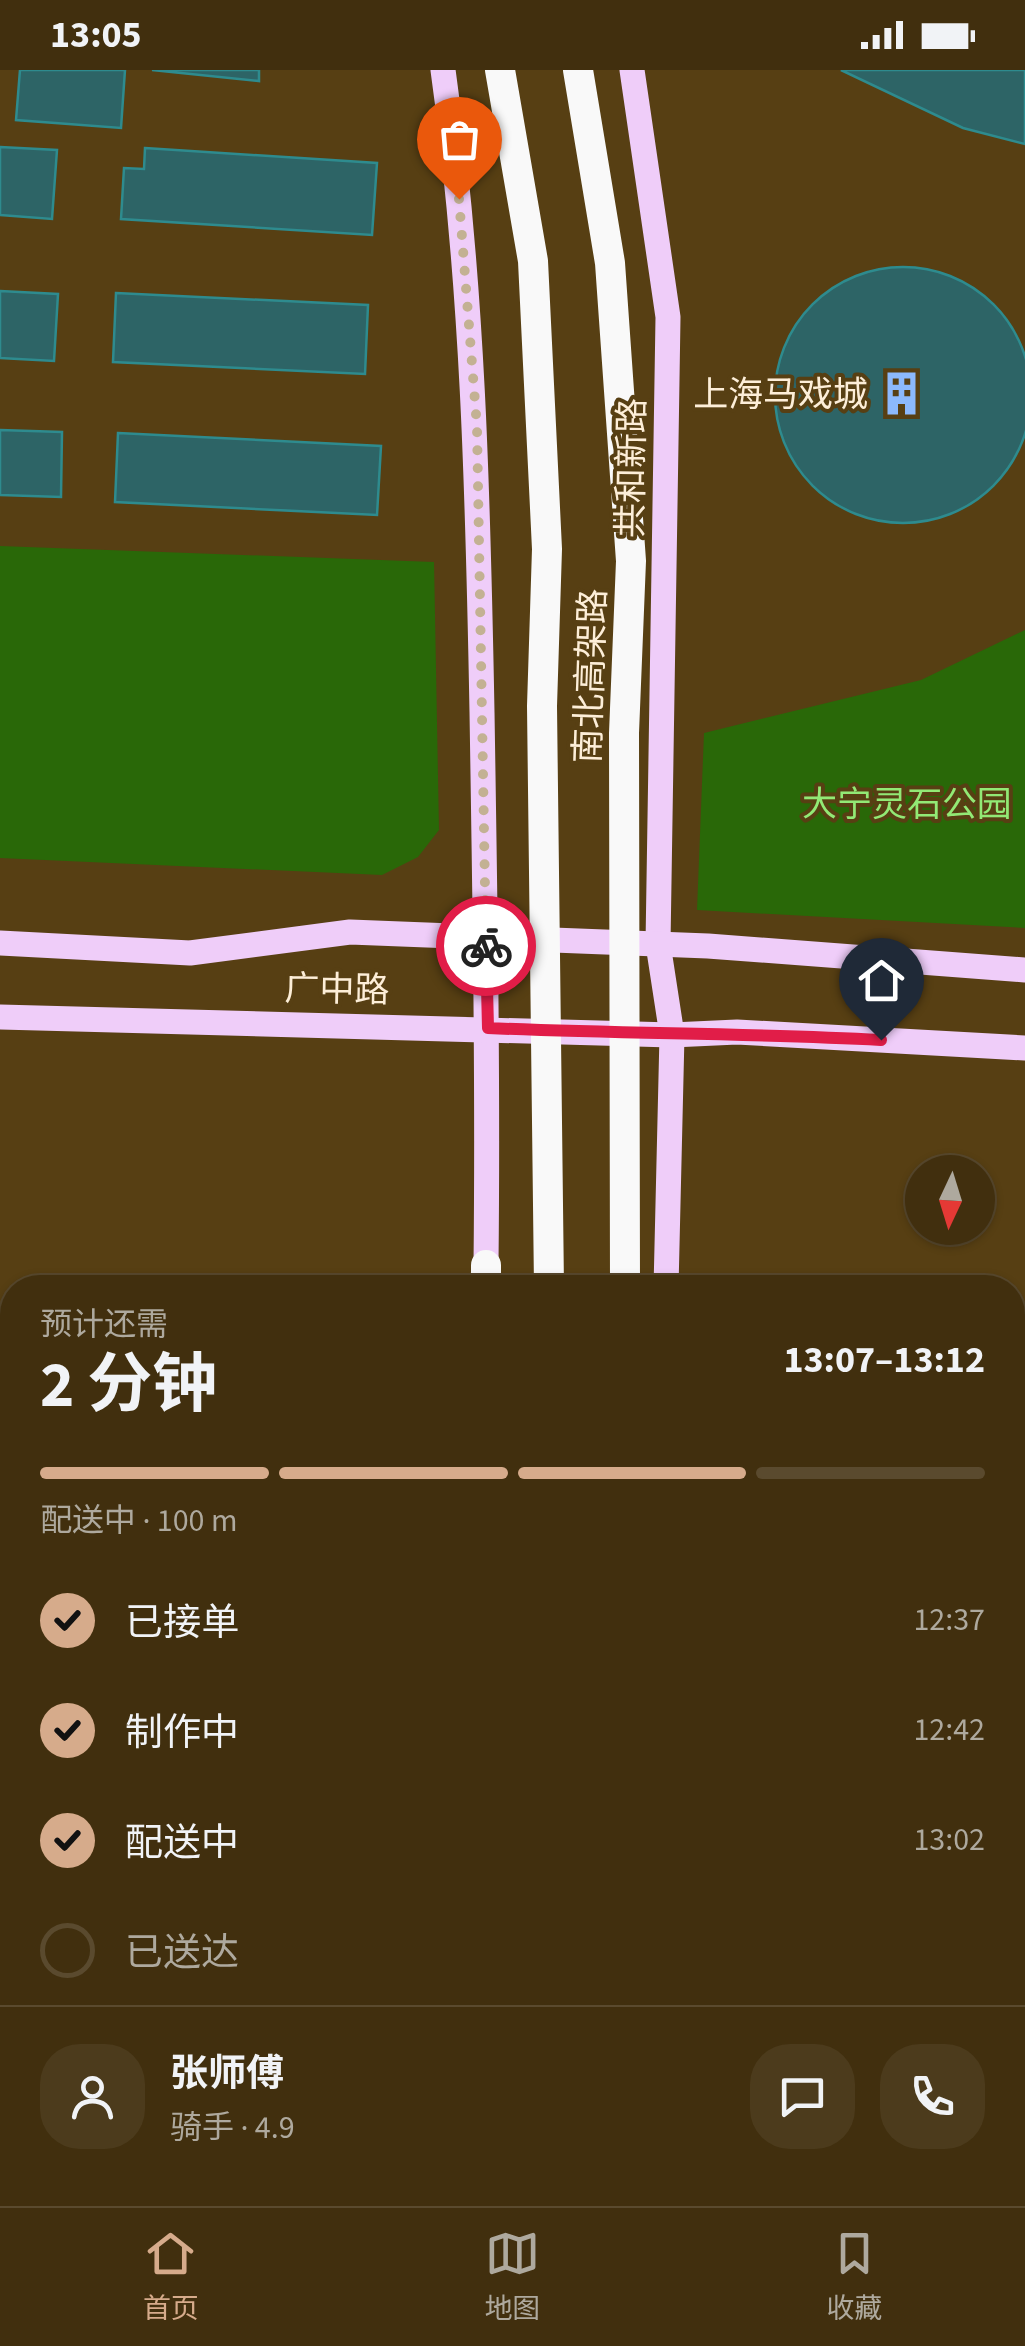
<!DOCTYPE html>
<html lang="zh">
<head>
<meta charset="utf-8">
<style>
	:root { --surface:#412f0e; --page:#4c3b1c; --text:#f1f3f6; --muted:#aea99e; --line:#5a4a2e; --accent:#d6ab8b }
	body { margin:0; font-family:"Source Sans 3","Noto Sans SC",sans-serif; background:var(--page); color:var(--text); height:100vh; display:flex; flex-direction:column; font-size:38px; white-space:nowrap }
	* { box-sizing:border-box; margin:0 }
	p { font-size:32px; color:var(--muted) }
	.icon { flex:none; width:55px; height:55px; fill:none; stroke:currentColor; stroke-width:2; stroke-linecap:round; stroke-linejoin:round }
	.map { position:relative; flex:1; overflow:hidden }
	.sheet { position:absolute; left:0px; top:1205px; width:1025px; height:932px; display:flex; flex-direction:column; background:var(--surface); border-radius:40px 40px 0 0; box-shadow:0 2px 8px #0004,0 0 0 2px var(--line) }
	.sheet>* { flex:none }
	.needle { width:65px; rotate:184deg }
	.controls { position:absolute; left:905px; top:1085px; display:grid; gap:20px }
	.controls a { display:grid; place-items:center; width:90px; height:90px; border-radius:50%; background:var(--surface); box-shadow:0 2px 8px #0004,0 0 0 2px var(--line); font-size:50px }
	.pin { position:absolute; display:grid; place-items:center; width:85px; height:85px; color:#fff; margin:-102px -42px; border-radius:50% 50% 50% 0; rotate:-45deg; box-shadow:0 0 10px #0007 }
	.pin .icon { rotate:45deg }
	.courier { position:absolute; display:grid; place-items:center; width:100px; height:100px; margin:-50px; border:8px solid #e11d48; border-radius:50%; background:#fff; color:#222; box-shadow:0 2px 12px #0007 }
	.head em { font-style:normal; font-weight:700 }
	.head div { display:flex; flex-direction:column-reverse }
	.head { display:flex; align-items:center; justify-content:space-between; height:170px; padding:0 40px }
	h1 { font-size:65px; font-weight:700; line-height:75px }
	.bar { display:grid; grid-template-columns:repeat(4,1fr); gap:15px 10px; align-content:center; height:120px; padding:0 40px }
	.bar i { height:12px; border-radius:8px; background:var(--line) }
	.bar .on { background:var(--accent) }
	.bar p { grid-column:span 4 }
	.line { display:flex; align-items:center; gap:25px; padding:0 40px; border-top:2px solid var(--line) }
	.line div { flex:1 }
	.round { display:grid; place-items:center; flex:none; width:105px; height:105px; border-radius:40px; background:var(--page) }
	ol { padding:0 40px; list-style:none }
	li { display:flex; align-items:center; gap:30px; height:110px }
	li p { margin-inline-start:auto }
	li .icon { padding:10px; border-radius:50%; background:var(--accent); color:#111; stroke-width:4 }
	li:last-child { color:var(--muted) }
	li i { width:55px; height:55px; border:5px solid var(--line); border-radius:50% }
	.status { display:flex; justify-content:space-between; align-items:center; height:70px; padding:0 50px; background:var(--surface); direction:ltr }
	.status svg { height:28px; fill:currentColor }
	.tab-bar { display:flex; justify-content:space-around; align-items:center; height:140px; border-top:2px solid var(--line); background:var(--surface); font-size:28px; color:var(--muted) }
	.tab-bar a { display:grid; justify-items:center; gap:5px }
	.tab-bar .on { color:var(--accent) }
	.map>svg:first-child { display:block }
</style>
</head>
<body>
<div class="status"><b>13:05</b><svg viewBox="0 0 49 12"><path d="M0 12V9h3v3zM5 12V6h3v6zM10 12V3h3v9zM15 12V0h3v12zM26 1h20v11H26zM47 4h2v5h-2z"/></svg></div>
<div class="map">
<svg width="1025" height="2136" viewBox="0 0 1025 2136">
	<rect width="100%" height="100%" fill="#573f13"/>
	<!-- green -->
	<g fill="#296808">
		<path d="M0,476L434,492L439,760L418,787L382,805L0,788Z"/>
		<path d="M1025,560V858L697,840L704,663L921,610Z"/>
	</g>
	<!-- building -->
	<g fill="#2d6466" stroke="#2e8b8e" stroke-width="2.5">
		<path d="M20,0H125L121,58L16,50Z"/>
		<path d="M152,0H259V11Z"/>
		<path d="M841,0H1025V74L963,58Z"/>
		<path d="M0,77L57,80L52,149L0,145Z"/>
		<path d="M145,78L377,93L372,165L121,149L124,98L144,99Z"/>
		<circle cx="903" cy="325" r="128"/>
		<path d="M0,221L58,224L54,291L0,288Z"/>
		<path d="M116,223L368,235L365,304L113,292Z"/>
		<path d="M0,360L62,362L61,427L0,425Z"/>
		<path d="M118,363L381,376L377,445L115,432Z"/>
	</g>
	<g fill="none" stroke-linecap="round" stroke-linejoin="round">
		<!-- minor -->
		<path stroke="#a87eb4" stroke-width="25" d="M894,2125V2136"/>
		<!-- major -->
		<g stroke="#efcdf9" stroke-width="25">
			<path d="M443,0C473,213 478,427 482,642C485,827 488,1011 486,1195L481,1213"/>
			<path d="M632,0L668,247L658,874L672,965L666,1218"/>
			<path d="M0,873L190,883L350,862L708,876L1025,900"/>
			<path d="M0,947L672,965L737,962L1025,978"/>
			<path d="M529,2125V2136"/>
			<path d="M696,2125V2136"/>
			<path d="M444,2136L445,2125"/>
		</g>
		<!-- highway -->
		<g stroke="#f9f9f9" stroke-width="30">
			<path d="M486,1218V1195"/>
			<path d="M513,2125V2136"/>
			<path d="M551,2125V2136"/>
			<path d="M628,2125V2136"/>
			<path d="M660,2125V2136"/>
		</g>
		<!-- highway-bridge -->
		<g stroke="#f9f9f9" stroke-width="30">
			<path d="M500,0L533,191L547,479L542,636L549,1218"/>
			<path d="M578,0L610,193L631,491L624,663L625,1218"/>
		</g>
	</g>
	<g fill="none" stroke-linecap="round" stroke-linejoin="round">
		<!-- done -->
		<path stroke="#c3b193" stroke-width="10" stroke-dasharray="0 18" d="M459,129L477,357L486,876"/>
		<!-- route -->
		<path stroke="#e11d48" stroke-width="12" d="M486,876L488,958C620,964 750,963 881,970"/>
	</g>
	<!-- icons -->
	<defs>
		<symbol id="building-bare" viewBox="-9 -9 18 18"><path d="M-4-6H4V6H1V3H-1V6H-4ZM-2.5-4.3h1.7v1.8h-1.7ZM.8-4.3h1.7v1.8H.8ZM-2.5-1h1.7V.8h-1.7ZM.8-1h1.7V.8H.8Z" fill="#8cb9fc" stroke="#573f13" stroke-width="2.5" paint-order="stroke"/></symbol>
	</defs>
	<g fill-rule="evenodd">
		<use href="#building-bare" x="870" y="292" width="63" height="63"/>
	</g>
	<g text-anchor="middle" stroke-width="8" stroke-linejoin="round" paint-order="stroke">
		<!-- poi labels -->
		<g font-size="35" fill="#fdeed8" stroke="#573f13" text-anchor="end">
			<text x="868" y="336">上海马戏城</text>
		</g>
		<!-- street labels -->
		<g font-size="35" fill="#fdeed8" stroke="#573f13">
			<text transform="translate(631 398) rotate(-89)" y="12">共和新路</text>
			<text transform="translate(590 606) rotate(-88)" y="12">南北高架路</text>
			<text transform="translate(337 919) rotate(1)" y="12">广中路</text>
		</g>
		<!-- park labels -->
		<g font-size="35" fill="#92e975" stroke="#573f13">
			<text x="907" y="746">大宁灵石公园</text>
		</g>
	</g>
</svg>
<div class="controls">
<a><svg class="needle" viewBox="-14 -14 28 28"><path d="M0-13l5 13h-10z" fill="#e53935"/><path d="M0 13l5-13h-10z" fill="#aea99e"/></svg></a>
</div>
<div class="pin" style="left:459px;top:129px;background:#ea580c"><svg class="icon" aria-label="bag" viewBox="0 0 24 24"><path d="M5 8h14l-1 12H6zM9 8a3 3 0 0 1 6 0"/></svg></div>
<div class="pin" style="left:881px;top:970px;background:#1f2937"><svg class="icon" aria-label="home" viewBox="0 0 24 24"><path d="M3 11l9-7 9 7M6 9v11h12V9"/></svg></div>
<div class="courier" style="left:486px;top:876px"><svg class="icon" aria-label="bike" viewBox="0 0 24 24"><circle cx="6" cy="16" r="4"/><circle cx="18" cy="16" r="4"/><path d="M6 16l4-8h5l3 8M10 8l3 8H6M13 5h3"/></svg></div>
<section class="sheet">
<div class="head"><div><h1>2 分钟</h1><p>预计还需</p></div><em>13:07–13:12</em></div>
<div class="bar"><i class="on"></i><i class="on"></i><i class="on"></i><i></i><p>配送中 · 100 m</p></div>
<ol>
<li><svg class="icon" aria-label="check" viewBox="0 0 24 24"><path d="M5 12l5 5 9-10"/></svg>已接单<p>12:37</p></li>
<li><svg class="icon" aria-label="check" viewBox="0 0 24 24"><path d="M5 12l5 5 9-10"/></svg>制作中<p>12:42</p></li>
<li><svg class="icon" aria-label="check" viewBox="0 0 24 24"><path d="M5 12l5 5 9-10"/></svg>配送中<p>13:02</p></li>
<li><i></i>已送达</li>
</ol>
<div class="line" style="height:180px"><a class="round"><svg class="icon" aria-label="person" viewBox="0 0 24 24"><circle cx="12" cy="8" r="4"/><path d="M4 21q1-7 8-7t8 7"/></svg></a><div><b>张师傅</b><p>骑手 · 4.9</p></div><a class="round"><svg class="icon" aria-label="chat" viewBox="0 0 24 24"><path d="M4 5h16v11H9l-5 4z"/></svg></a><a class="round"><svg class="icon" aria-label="phone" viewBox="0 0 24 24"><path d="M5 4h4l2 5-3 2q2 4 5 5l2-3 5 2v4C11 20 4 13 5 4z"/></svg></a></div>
</section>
</div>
<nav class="tab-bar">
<a class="on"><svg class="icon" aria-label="home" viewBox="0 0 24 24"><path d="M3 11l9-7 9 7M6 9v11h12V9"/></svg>首页</a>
<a><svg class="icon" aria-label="map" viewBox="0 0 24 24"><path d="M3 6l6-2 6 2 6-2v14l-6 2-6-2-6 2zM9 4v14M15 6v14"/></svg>地图</a>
<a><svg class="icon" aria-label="saved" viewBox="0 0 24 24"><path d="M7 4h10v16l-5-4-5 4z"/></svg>收藏</a>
</nav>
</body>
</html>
